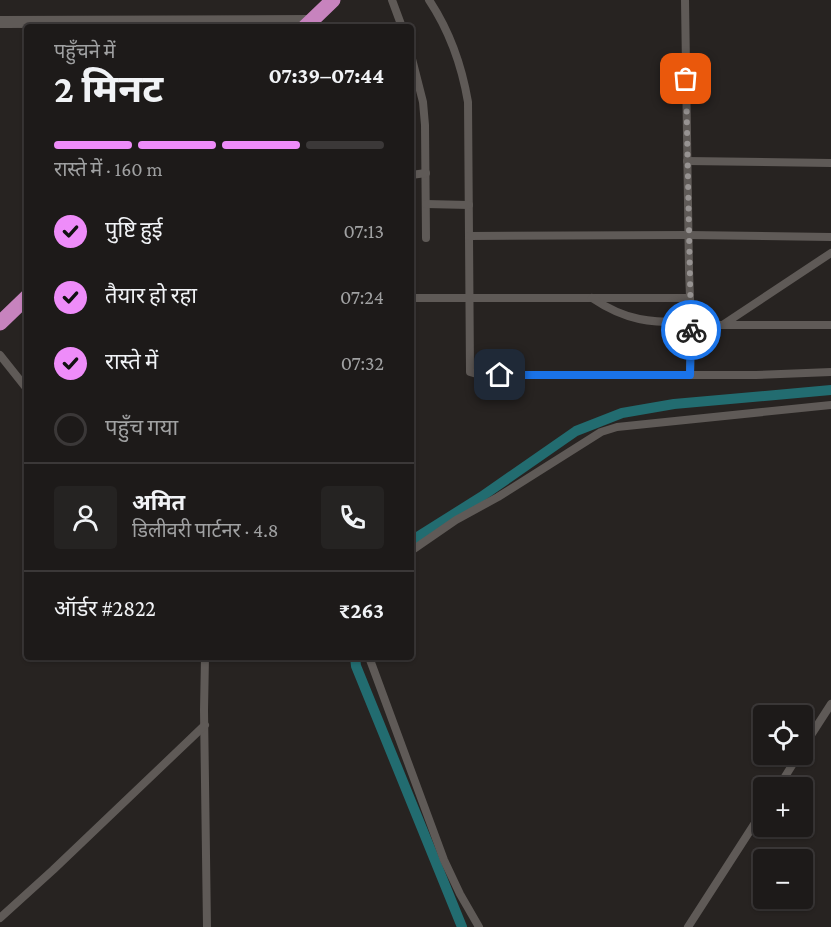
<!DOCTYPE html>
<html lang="hi">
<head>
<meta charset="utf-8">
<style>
	:root { --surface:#1d1a19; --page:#252322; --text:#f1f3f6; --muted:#a0a1a2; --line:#3b3838; --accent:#ee8cf9 }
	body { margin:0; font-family:"Crimson Pro","Noto Sans Devanagari",serif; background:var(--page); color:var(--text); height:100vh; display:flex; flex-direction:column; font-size:22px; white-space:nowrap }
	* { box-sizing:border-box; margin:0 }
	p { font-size:20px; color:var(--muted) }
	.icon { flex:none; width:33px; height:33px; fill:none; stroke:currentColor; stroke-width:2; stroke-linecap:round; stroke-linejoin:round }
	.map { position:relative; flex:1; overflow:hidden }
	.side { position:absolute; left:24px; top:24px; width:390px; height:636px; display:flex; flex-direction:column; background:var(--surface); border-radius:6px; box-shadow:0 2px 4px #0004,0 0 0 2px var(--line) }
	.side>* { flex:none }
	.controls { position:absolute; left:753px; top:705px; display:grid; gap:12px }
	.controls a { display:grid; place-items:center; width:60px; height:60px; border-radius:6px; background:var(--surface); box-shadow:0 2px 4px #0004,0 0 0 2px var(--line); font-size:30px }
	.pin { position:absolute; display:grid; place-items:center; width:51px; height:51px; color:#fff; margin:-26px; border-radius:12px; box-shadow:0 3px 9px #0006 }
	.courier { position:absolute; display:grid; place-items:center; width:60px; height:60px; margin:-30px; border:4px solid #1a73e8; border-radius:50%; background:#fff; color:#222; box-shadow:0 2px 8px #0007 }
	.summary em { font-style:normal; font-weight:700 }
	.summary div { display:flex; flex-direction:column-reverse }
	.summary { display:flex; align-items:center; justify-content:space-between; height:102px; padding:0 30px }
	h1 { font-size:39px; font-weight:700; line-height:45px }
	.bar { display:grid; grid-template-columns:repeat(4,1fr); gap:9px 6px; align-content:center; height:72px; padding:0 30px }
	.bar i { height:8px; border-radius:4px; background:var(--line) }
	.bar .current { background:var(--accent) }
	.bar p { grid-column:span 4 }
	.line { display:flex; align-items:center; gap:15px; padding:0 30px; border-top:2px solid var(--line) }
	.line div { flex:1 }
	.round { display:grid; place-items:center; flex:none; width:63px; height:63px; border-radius:6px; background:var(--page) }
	ol { padding:0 30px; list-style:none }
	li { display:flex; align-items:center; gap:18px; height:66px }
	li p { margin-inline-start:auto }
	li .icon { padding:6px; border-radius:50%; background:var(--accent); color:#111; stroke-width:4 }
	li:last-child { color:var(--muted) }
	li i { width:33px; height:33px; border:3px solid var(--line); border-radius:50% }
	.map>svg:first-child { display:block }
</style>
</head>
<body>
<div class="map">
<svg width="831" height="927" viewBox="0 0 831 927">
	<rect width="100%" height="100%" fill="#272321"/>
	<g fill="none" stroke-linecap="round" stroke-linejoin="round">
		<!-- canal -->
		<g stroke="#226c70" stroke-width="10">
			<path d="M411,541L481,497L576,431L622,413L674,404L831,390"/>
			<path d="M355,657L356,666L462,927"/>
		</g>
		<!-- street -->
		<g stroke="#5f5a57" stroke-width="8">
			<path d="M392,0L402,27"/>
			<path d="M429,0C449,30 462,67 468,102L470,372L480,375H756L831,372"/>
			<path d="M685,0L689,270L691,325L690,375"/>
			<path d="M411,55L423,102L425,125L426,238"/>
			<path d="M687,161L831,163"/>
			<path d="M411,175L426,173"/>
			<path d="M426,204L469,205"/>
			<path d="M469,236L688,235L831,237"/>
			<path d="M411,298H690"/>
			<path d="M592,298C626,321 651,323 691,322"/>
			<path d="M724,324L831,253"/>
			<path d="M691,325H831"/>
			<path d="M0,355L27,389"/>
			<path d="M411,551L456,520L498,497L601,432L617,427L831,405"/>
			<path d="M205,657L204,710L207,927"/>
			<path d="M369,657L444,860L460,894L479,927"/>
			<path d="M802,749L831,704"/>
			<path d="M778,788L799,754"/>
			<path d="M0,918L53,870L205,725"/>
			<path d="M688,927L764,809"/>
		</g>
		<!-- secondary -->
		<path stroke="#5f5a57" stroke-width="12" d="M0,22L311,21"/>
		<!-- highway -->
		<g stroke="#c783be" stroke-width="15">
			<path d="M305,27L333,0"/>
			<path d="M0,323L27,297"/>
		</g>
	</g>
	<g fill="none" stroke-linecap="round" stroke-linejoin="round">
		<!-- done -->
		<path stroke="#979392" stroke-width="6" stroke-dasharray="0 10.8" d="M686,79L691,330"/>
		<!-- route -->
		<path stroke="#1a73e8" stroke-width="8" d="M500,375H690L691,330"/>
	</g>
</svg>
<div class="controls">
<a><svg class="icon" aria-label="locate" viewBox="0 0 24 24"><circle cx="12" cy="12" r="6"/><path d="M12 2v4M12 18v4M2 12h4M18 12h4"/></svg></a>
<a>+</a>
<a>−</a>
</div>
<div class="pin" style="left:686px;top:79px;background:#ea580c"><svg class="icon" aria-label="bag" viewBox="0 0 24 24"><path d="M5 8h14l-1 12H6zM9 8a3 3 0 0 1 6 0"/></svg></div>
<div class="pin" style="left:500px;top:375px;background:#1f2937"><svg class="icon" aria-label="home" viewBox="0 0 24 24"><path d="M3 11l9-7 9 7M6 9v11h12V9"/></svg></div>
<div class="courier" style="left:691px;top:330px"><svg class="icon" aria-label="bike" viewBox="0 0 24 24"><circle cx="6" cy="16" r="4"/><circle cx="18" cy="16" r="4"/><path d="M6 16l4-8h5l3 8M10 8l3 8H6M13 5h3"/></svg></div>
<section class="side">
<div class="summary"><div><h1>2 मिनट</h1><p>पहुँचने में</p></div><em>07:39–07:44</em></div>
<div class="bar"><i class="current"></i><i class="current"></i><i class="current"></i><i></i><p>रास्ते में · 160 m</p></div>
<ol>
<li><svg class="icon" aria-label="check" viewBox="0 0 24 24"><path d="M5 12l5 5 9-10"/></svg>पुष्टि हुई<p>07:13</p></li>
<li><svg class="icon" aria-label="check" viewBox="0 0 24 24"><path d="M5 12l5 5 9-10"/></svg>तैयार हो रहा<p>07:24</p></li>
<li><svg class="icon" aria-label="check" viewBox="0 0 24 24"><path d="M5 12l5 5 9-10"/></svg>रास्ते में<p>07:32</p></li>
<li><i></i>पहुँच गया</li>
</ol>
<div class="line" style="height:108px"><a class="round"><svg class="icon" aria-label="person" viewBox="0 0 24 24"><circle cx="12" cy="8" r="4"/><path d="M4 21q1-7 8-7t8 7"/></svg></a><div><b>अमित</b><p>डिलीवरी पार्टनर · 4.8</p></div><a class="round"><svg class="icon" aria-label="phone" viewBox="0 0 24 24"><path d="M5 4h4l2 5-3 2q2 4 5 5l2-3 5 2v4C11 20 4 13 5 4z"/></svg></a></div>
<div class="line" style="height:78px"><div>ऑर्डर #2822</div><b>₹263</b></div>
</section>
</div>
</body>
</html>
